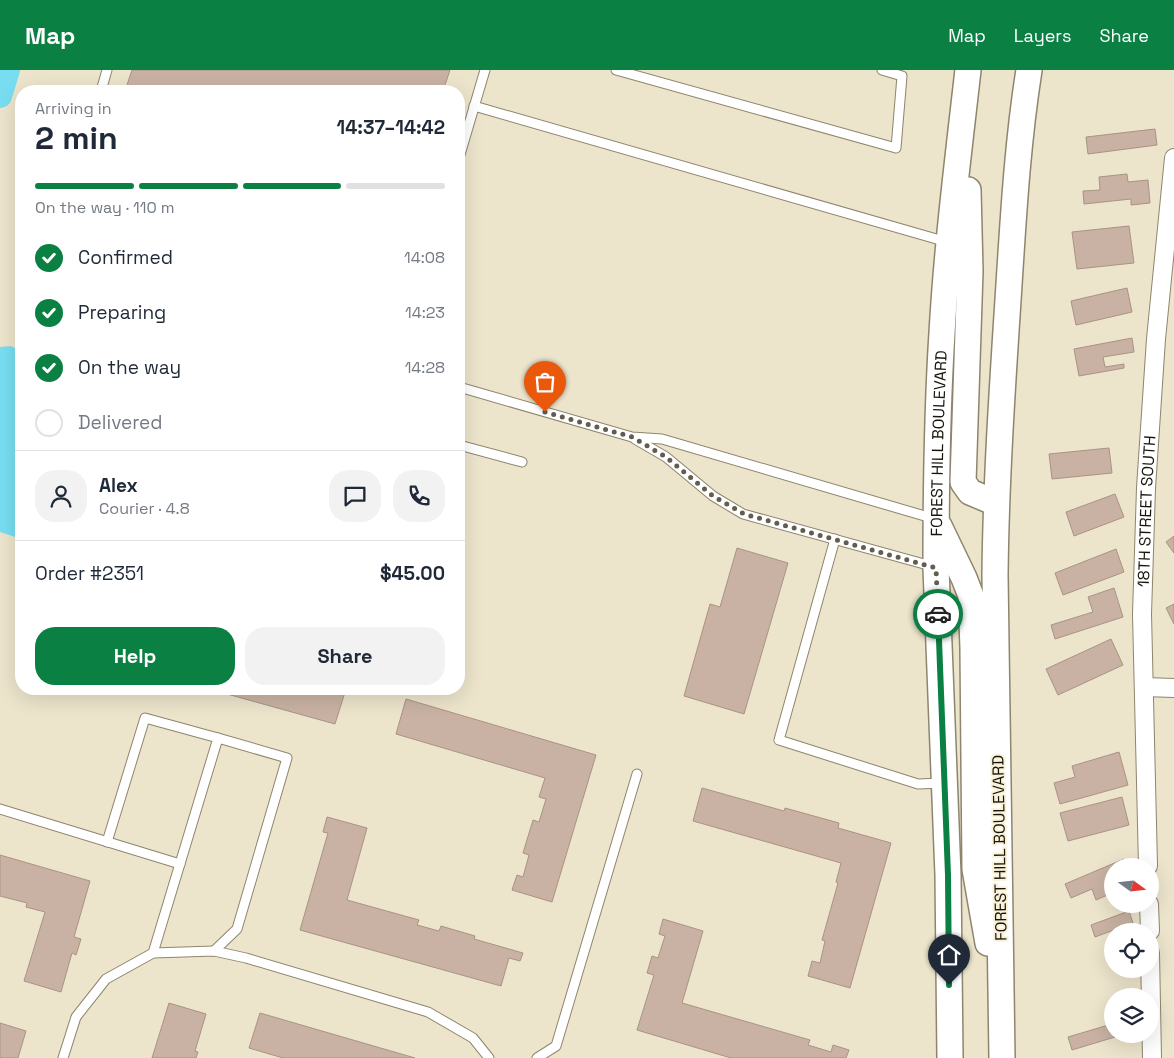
<!DOCTYPE html>
<html lang="en">
<head>
<meta charset="utf-8">
<style>
	:root { --surface:#fff; --page:#f2f2f3; --text:#1f2937; --muted:#747a83; --line:#e0e1e3; --accent:#0b8043 }
	body { margin:0; font-family:"Space Grotesk",sans-serif; background:var(--page); color:var(--text); height:100vh; display:flex; flex-direction:column; font-size:19px; white-space:nowrap }
	* { box-sizing:border-box; margin:0 }
	p { font-size:16px; color:var(--muted) }
	.icon { flex:none; width:28px; height:28px; fill:none; stroke:currentColor; stroke-width:2; stroke-linecap:round; stroke-linejoin:round }
	.map { position:relative; flex:1; overflow:hidden }
	.panel { position:absolute; left:15px; top:15px; width:450px; height:610px; display:flex; flex-direction:column; background:var(--surface); border-radius:20px; box-shadow:0 5px 20px #0002 }
	.panel>* { flex:none }
	.needle { width:32px; rotate:105deg }
	.tools { position:absolute; left:1104px; top:788px; display:grid; gap:10px }
	.tools a { display:grid; place-items:center; width:55px; height:55px; border-radius:50%; background:var(--surface); box-shadow:0 5px 20px #0002; font-size:25px }
	.pin { position:absolute; display:grid; place-items:center; width:42px; height:42px; color:#fff; margin:-51px -21px; border-radius:50% 50% 50% 0; rotate:-45deg; box-shadow:0 0 5px #0007 }
	.pin .icon { rotate:45deg }
	.courier { position:absolute; display:grid; place-items:center; width:50px; height:50px; margin:-25px; border:4px solid #0b8043; border-radius:50%; background:#fff; color:#222; box-shadow:0 1px 6px #0007 }
	.head em { font-style:normal; font-weight:600 }
	.head div { display:flex; flex-direction:column-reverse }
	.head { display:flex; align-items:center; justify-content:space-between; height:85px; padding:0 20px }
	h1 { font-size:32px; font-weight:600; line-height:38px }
	.bar { display:grid; grid-template-columns:repeat(4,1fr); gap:8px 5px; align-content:center; height:60px; padding:0 20px }
	.bar i { height:6px; border-radius:4px; background:var(--line) }
	.bar .on { background:var(--accent) }
	.bar p { grid-column:span 4 }
	.line { display:flex; align-items:center; gap:12px; padding:0 20px; border-top:1px solid var(--line) }
	.line div { flex:1 }
	.round { display:grid; place-items:center; flex:none; width:52px; height:52px; border-radius:20px; background:var(--page) }
	ol { padding:0 20px; list-style:none }
	li { display:flex; align-items:center; gap:15px; height:55px }
	li p { margin-inline-start:auto }
	li .icon { padding:5px; border-radius:50%; background:var(--accent); color:#fff; stroke-width:4 }
	li:last-child { color:var(--muted) }
	li i { width:28px; height:28px; border:2px solid var(--line); border-radius:50% }
	.button { display:flex; gap:10px; margin-top:auto; padding:10px 20px }
	.button a { flex:1; height:58px; border-radius:20px; background:var(--accent); color:#fff; font-size:20px; font-weight:600; line-height:58px; text-align:center }
	.button a+a { background:var(--page); color:var(--text) }
	header { display:flex; align-items:center; gap:30px; box-sizing:border-box; height:70px; padding:0 25px; background:var(--accent); color:#fff }
	header strong { font-size:24px }
	nav { display:flex; gap:28px; margin-inline-start:auto; font-size:18px }
	.map>svg:first-child { display:block }
</style>
</head>
<body>
<header>
<strong>Map</strong>
<nav><a>Map</a><a>Layers</a><a>Share</a></nav>
</header>
<div class="map">
<svg width="1174" height="988" viewBox="0 0 1174 988">
	<rect width="100%" height="100%" fill="#ece4cb"/>
	<!-- water -->
	<path fill="#78ddf1" d="M10,276L21,280V469L0,462V277Z"/>
	<g fill="none" stroke-linecap="round" stroke-linejoin="round">
		<!-- canal -->
		<path stroke="#78ddf1" stroke-width="24" d="M0,26L8,0"/>
	</g>
	<!-- building -->
	<g fill="#c9b2a3" stroke="#a99384">
		<path d="M132,0H450L443,21H125Z"/>
		<path d="M1155,59L1157,75L1088,84L1086,67Z"/>
		<path d="M1127,104L1128,112L1148,110L1150,133L1131,135V129L1084,134L1083,121L1100,120L1099,107Z"/>
		<path d="M1129,156L1134,193L1077,199L1072,162Z"/>
		<path d="M1127,218L1132,242L1076,255L1071,231Z"/>
		<path d="M1132,268L1134,282L1103,287L1105,297L1124,294V298L1079,306L1074,279Z"/>
		<path d="M1109,378L1112,403L1052,409L1049,384Z"/>
		<path d="M1115,424L1124,447L1074,466L1066,442Z"/>
		<path d="M1174,466V483L1166,472Z"/>
		<path d="M737,478L788,493L744,644L684,626L710,534L720,537Z"/>
		<path d="M1116,479L1124,502L1063,525L1055,503Z"/>
		<path d="M1114,518L1123,547L1055,569L1051,555L1093,542L1088,527Z"/>
		<path d="M1174,534V554L1166,538Z"/>
		<path d="M1111,569L1123,595L1058,625L1046,599Z"/>
		<path d="M209,619H346L335,654Z"/>
		<path d="M406,629L596,685L552,832L512,820L517,805L523,807L529,785L523,783L533,750L539,752L546,729L539,727L545,708L396,664Z"/>
		<path d="M1119,682L1128,715L1060,734L1054,713L1075,707L1072,696Z"/>
		<path d="M702,718L784,741L785,738L839,753L838,758L891,773L850,918L808,906L812,891L820,893L825,871L822,870L838,813L836,812L841,793L693,751Z"/>
		<path d="M1122,727L1129,755L1068,771L1060,743Z"/>
		<path d="M327,747L367,758L347,830L419,850L417,855L439,861L441,856L475,866L474,869L523,883L520,891L509,888L501,916L300,860L328,763L323,762Z"/>
		<path d="M0,785L90,811L74,867L81,869L76,885L72,883L61,922L24,911L45,842L26,837L27,833L0,826Z"/>
		<path d="M1124,789L1127,796H1112V823L1096,830L1092,819L1071,828L1065,814Z"/>
		<path d="M1129,841L1133,853L1095,867L1091,855Z"/>
		<path d="M663,849L703,861L682,933L810,970L808,975L831,982L833,975L849,980L846,988H731L637,960L654,905L647,903L652,886L658,888L665,866L659,864Z"/>
		<path d="M169,933L206,944L195,981L198,982L196,988H152Z"/>
		<path d="M260,943L415,988H283L249,978Z"/>
		<path d="M0,953L26,961L18,988H0Z"/>
		<path d="M1112,954V964H1125L1072,980L1068,967Z"/>
	</g>
	<g fill="none" stroke-linecap="round" stroke-linejoin="round">
		<defs>
			<g id="service">
				<path d="M616,0L896,78L902,6L882,0"/>
				<path d="M101,21L107,0"/>
				<path d="M474,36L947,172"/>
				<path d="M459,88L485,0"/>
				<path d="M459,317L632,367L662,369L935,449"/>
				<path d="M635,369L666,387L713,426L743,444L935,497"/>
				<path d="M459,375L522,392"/>
				<path d="M835,469L779,670L918,714L943,713"/>
				<path d="M0,739L180,794"/>
				<path d="M107,772L145,648L218,668"/>
				<path d="M153,883L218,668L287,688L237,859L214,881"/>
				<path d="M63,988L76,947L106,909L153,883L214,881L246,888L428,942L473,968L489,988"/>
				<path d="M537,988L556,976L637,704"/>
			</g>
			<g id="minor">
				<path d="M1144,617L1174,618"/>
				<path id="s1" d="M1148,796L1142,544L1146,418L1156,269L1174,88"/>
				<path d="M1149,834L1150,861"/>
				<path d="M1150,883L1152,988"/>
			</g>
			<g id="secondary">
				<path d="M968,120L970,201L963,412L970,422L996,433"/>
				<path d="M939,456L964,508L971,526L973,578L975,799L988,873"/>
				<path id="s2" d="M950,988L948,805L936,498C936,420 937,341 942,263C947,175 958,88 968,0"/>
				<path d="M1002,988L995,505C996,413 1002,322 1008,230C1013,153 1017,76 1029,0"/>
			</g>
		</defs>
		<!-- service casing -->
		<use href="#service" stroke="#8d856e" stroke-width="11"/>
		<!-- minor casing -->
		<use href="#minor" stroke="#8d856e" stroke-width="20"/>
		<!-- secondary casing -->
		<use href="#secondary" stroke="#8d856e" stroke-width="28"/>
		<!-- service -->
		<use href="#service" stroke="#fff" stroke-width="9"/>
		<!-- minor -->
		<use href="#minor" stroke="#fff" stroke-width="18"/>
		<!-- secondary -->
		<use href="#secondary" stroke="#fff" stroke-width="25"/>
	</g>
	<g fill="none" stroke-linecap="round" stroke-linejoin="round">
		<!-- done -->
		<path stroke="#625d4f" stroke-width="5" stroke-dasharray="0 9" d="M545,342L632,367L666,387L713,426L744,444L936,498L938,544"/>
		<!-- route -->
		<path stroke="#0b8043" stroke-width="6" d="M938,544L948,805L949,915"/>
	</g>
	<g text-anchor="middle" stroke-width="4" stroke-linejoin="round" paint-order="stroke">
		<!-- street labels -->
		<g font-size="16" fill="#18150c" stroke="#f9f1d8">
			<text dy="6" stroke="none"><textPath href="#s2" startOffset="615">FOREST HILL BOULEVARD</textPath></text>
			<text dy="6" stroke="none"><textPath href="#s1" startOffset="355">18TH STREET SOUTH</textPath></text>
			<text transform="translate(999 778) rotate(-91)" y="6">FOREST HILL BOULEVARD</text>
		</g>
	</g>
</svg>
<div class="tools">
<a><svg class="needle" viewBox="-14 -14 28 28"><path d="M0-13l5 13h-10z" fill="#e53935"/><path d="M0 13l5-13h-10z" fill="#747a83"/></svg></a>
<a><svg class="icon" aria-label="locate" viewBox="0 0 24 24"><circle cx="12" cy="12" r="6"/><path d="M12 2v4M12 18v4M2 12h4M18 12h4"/></svg></a>
<a><svg class="icon" aria-label="layers" viewBox="0 0 24 24"><path d="M12 4l9 5-9 5-9-5zM3 14l9 5 9-5"/></svg></a>
</div>
<div class="pin" style="left:545px;top:342px;background:#ea580c"><svg class="icon" aria-label="bag" viewBox="0 0 24 24"><path d="M5 8h14l-1 12H6zM9 8a3 3 0 0 1 6 0"/></svg></div>
<div class="pin" style="left:949px;top:915px;background:#1f2937"><svg class="icon" aria-label="home" viewBox="0 0 24 24"><path d="M3 11l9-7 9 7M6 9v11h12V9"/></svg></div>
<div class="courier" style="left:938px;top:544px"><svg class="icon" aria-label="car" viewBox="0 0 24 24"><path d="M5 17H2v-5l4-1 3-4h7l3 4 3 1v5h-3M9 17h6M6 11h13"/><circle cx="7" cy="17" r="2"/><circle cx="17" cy="17" r="2"/></svg></div>
<section class="panel">
<div class="head"><div><h1>2 min</h1><p>Arriving in</p></div><em>14:37–14:42</em></div>
<div class="bar"><i class="on"></i><i class="on"></i><i class="on"></i><i></i><p>On the way · 110 m</p></div>
<ol>
<li><svg class="icon" aria-label="check" viewBox="0 0 24 24"><path d="M5 12l5 5 9-10"/></svg>Confirmed<p>14:08</p></li>
<li><svg class="icon" aria-label="check" viewBox="0 0 24 24"><path d="M5 12l5 5 9-10"/></svg>Preparing<p>14:23</p></li>
<li><svg class="icon" aria-label="check" viewBox="0 0 24 24"><path d="M5 12l5 5 9-10"/></svg>On the way<p>14:28</p></li>
<li><i></i>Delivered</li>
</ol>
<div class="line" style="height:90px"><a class="round"><svg class="icon" aria-label="person" viewBox="0 0 24 24"><circle cx="12" cy="8" r="4"/><path d="M4 21q1-7 8-7t8 7"/></svg></a><div><b>Alex</b><p>Courier · 4.8</p></div><a class="round"><svg class="icon" aria-label="chat" viewBox="0 0 24 24"><path d="M4 5h16v11H9l-5 4z"/></svg></a><a class="round"><svg class="icon" aria-label="phone" viewBox="0 0 24 24"><path d="M5 4h4l2 5-3 2q2 4 5 5l2-3 5 2v4C11 20 4 13 5 4z"/></svg></a></div>
<div class="line" style="height:65px"><div>Order #2351</div><b>$45.00</b></div>
<div class="button"><a>Help</a><a>Share</a></div>
</section>
</div>
</body>
</html>
